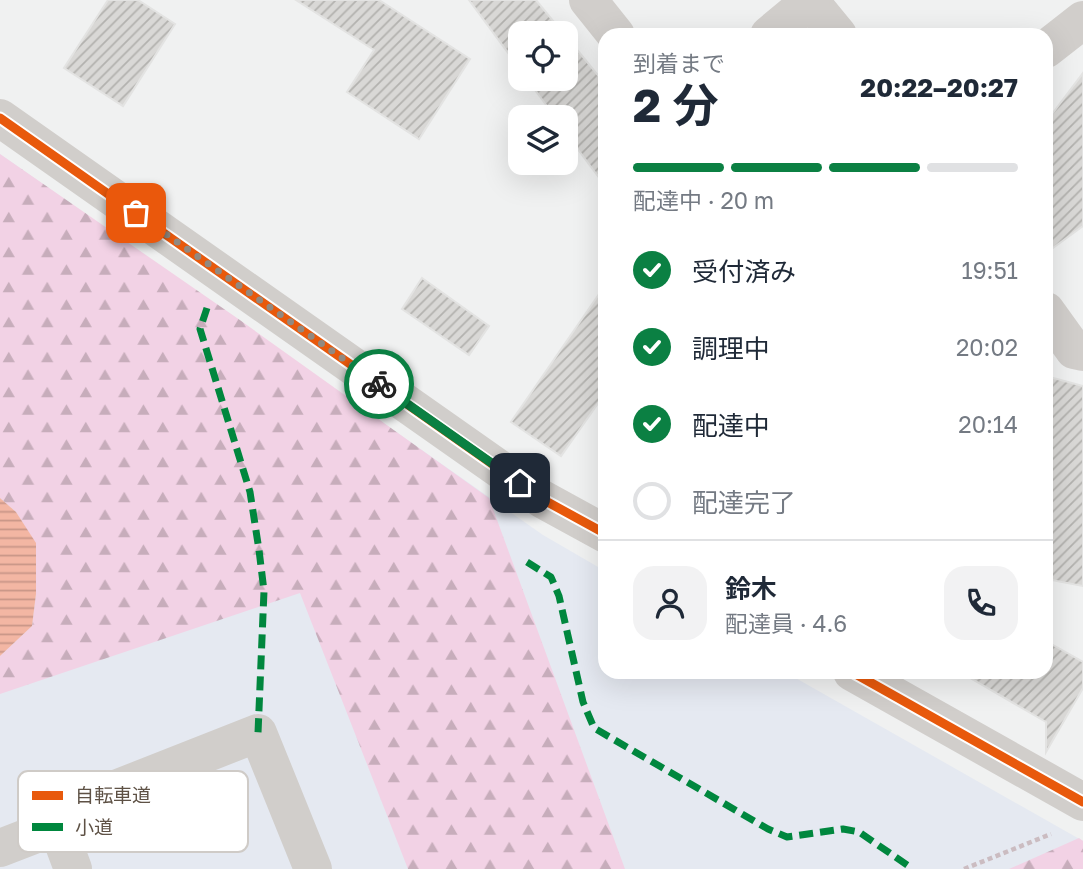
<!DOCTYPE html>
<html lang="ja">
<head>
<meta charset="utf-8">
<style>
	:root { --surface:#fff; --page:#f2f2f3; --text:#1f2937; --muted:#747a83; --line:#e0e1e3; --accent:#0b8043 }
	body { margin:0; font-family:"Golos Text","Noto Sans JP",sans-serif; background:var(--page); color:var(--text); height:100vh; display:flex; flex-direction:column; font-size:26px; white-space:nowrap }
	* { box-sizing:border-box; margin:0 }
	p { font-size:23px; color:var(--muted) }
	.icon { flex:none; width:38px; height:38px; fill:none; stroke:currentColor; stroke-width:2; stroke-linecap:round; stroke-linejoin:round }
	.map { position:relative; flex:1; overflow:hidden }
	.sheet { position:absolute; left:598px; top:28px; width:455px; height:651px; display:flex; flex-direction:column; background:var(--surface); border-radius:21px; box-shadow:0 7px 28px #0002 }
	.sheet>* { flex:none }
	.fabs { position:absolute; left:508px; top:21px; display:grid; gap:14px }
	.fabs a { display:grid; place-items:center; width:70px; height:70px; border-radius:14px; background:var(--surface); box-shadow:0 7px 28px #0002; font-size:35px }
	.pin { position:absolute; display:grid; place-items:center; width:60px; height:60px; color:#fff; margin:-30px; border-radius:14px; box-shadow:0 4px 10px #0006 }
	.courier { position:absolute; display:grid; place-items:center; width:70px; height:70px; margin:-35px; border:5px solid #0b8043; border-radius:50%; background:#fff; color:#222; box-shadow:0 2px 9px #0007 }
	.headline em { font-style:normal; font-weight:700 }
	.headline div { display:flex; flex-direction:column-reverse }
	.headline { display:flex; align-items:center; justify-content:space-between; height:119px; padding:0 35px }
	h1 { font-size:46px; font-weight:700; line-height:52px }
	.bar { display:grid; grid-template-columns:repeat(4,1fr); gap:10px 7px; align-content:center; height:84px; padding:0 35px }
	.bar i { height:9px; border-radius:5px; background:var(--line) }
	.bar .current { background:var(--accent) }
	.bar p { grid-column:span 4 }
	.line { display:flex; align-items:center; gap:18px; padding:0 35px; border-top:2px solid var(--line) }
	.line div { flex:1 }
	.round { display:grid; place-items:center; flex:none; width:74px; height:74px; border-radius:21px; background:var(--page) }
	ol { padding:0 35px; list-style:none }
	li { display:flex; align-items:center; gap:21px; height:77px }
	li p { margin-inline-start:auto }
	li .icon { padding:7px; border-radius:50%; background:var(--accent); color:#fff; stroke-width:4 }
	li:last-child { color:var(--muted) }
	li i { width:38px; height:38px; border:4px solid var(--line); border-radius:50% }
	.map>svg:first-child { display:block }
</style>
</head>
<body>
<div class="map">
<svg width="1083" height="869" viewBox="0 0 1083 869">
	<defs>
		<pattern id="forest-firs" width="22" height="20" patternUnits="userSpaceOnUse" patternTransform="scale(1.75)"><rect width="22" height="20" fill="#f2d2e5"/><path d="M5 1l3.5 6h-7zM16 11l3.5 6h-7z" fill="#c7adbb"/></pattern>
		<pattern id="water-rules" width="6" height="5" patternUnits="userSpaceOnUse" patternTransform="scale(1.75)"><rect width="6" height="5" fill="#f3b6a3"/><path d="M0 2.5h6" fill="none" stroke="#c89687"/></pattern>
		<pattern id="building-hatch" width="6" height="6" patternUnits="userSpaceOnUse" patternTransform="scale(1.75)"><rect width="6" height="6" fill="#d9d8d6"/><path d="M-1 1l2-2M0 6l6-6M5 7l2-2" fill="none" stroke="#b3b2af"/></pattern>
	</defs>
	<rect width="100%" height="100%" fill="#f0f1f1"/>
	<!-- commercial -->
	<path fill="#e5e9f1" d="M0,154L543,535L605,571L606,672H785L1083,841V869H0Z"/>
	<!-- forest -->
	<g fill="url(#forest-firs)">
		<path d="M0,154L237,318L489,498L625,869H408L300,593L0,694V656L32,626L36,594L35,543L16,512L0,498Z"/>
		<path d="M1079,838L1083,841V869H1009Z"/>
	</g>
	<!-- water -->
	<path fill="url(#water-rules)" d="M0,498L16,512L36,543V594L32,626L0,656Z"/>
	<!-- building -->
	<g fill="url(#building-hatch)" stroke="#e3e3e2" stroke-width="2">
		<path d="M108,0H138L175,24L123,106L64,68Z"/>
		<path d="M296,0H379L470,59L419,139L347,92L374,50Z"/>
		<path d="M469,0H536L563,33H520V69Z"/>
		<path d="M565,35L606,85V187L565,132V117H555L527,79H565Z"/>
		<path d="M1083,73V226L1046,253V122Z"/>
		<path d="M422,278L489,326L469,355L402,309Z"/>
		<path d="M606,284V392L561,456L511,422Z"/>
		<path d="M1046,376L1083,386V586L1046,579Z"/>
		<path d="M1046,641L1083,662V688L1046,752V722L960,672H1046Z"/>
	</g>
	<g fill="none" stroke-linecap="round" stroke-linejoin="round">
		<!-- path -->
		<path stroke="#cbbcc1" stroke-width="4.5" stroke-dasharray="5 3.5" stroke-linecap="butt" d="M964,869L1051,834"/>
		<!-- minor -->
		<g stroke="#d1cecb" stroke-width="38">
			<path d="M588,0L616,35"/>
			<path d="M810,1L838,35"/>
			<path d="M769,35L811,0"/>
			<path d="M1046,49L1083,20"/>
			<path d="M0,118L542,499L606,534"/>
			<path d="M1046,311L1074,350L1083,352"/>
			<path d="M852,672L1083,802"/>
			<path d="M57,826L73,869"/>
			<path d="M0,848L57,826L80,803L258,733L313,869"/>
		</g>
		<!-- quiet -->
		<g stroke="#00873e" stroke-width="7" stroke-dasharray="14 7" stroke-linecap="butt">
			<path d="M207,308L200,329L250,492L259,550L264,591L258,733"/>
			<path d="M527,562L551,577L559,596L583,702L594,728L768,829L787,837L843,829L859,832L913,869"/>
		</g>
		<defs>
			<g id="cycleway">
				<path d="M0,118L542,499L606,534"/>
				<path d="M852,672L1083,802"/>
			</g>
		</defs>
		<!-- cycleway casing -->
		<use href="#cycleway" stroke="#fff" stroke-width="13"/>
		<!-- cycleway -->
		<use href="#cycleway" stroke="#e8590c" stroke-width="9"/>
	</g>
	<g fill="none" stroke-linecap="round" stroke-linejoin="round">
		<!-- done -->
		<path stroke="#918981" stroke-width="7" stroke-dasharray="0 12.6" d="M136,213L379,384"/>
		<!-- route -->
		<path stroke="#0b8043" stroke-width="9" d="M379,384L520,483"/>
	</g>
	<!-- legend -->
	<rect x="18" y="771" width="230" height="81" rx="10" fill="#fff" stroke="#cfcbc7" stroke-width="2"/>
	<rect x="32" y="791" width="31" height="9" fill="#e8590c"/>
	<rect x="32" y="823" width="31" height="8" fill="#00873e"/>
	<g font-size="19" fill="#5e5145">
		<text x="75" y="802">自転車道</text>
		<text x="75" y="834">小道</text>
	</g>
</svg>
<div class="fabs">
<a><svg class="icon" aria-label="locate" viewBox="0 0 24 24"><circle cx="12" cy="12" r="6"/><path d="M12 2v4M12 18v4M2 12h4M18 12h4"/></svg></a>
<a><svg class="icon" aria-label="layers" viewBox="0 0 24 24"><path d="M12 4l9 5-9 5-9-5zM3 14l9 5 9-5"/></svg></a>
</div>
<div class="pin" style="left:136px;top:213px;background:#ea580c"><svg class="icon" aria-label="bag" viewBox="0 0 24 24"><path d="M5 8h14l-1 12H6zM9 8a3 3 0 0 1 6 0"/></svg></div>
<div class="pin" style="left:520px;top:483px;background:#1f2937"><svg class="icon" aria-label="home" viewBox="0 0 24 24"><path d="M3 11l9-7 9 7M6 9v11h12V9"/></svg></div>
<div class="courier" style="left:379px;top:384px"><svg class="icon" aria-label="bike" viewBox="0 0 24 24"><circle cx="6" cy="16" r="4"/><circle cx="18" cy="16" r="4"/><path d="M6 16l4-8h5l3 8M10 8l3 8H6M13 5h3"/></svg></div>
<section class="sheet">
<div class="headline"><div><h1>2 分</h1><p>到着まで</p></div><em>20:22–20:27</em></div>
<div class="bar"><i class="current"></i><i class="current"></i><i class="current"></i><i></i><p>配達中 · 20 m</p></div>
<ol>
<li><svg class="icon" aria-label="check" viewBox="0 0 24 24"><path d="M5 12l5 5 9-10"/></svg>受付済み<p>19:51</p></li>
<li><svg class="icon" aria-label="check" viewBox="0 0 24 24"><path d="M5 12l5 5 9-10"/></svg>調理中<p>20:02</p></li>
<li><svg class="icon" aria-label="check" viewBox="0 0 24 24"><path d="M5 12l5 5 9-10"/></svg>配達中<p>20:14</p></li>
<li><i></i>配達完了</li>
</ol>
<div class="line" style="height:126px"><a class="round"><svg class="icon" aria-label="person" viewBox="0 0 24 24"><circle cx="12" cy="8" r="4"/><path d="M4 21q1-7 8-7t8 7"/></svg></a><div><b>鈴木</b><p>配達員 · 4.6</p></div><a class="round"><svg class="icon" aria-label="phone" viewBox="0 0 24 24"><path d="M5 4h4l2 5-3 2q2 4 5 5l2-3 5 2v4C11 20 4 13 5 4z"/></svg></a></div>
</section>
</div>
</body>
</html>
